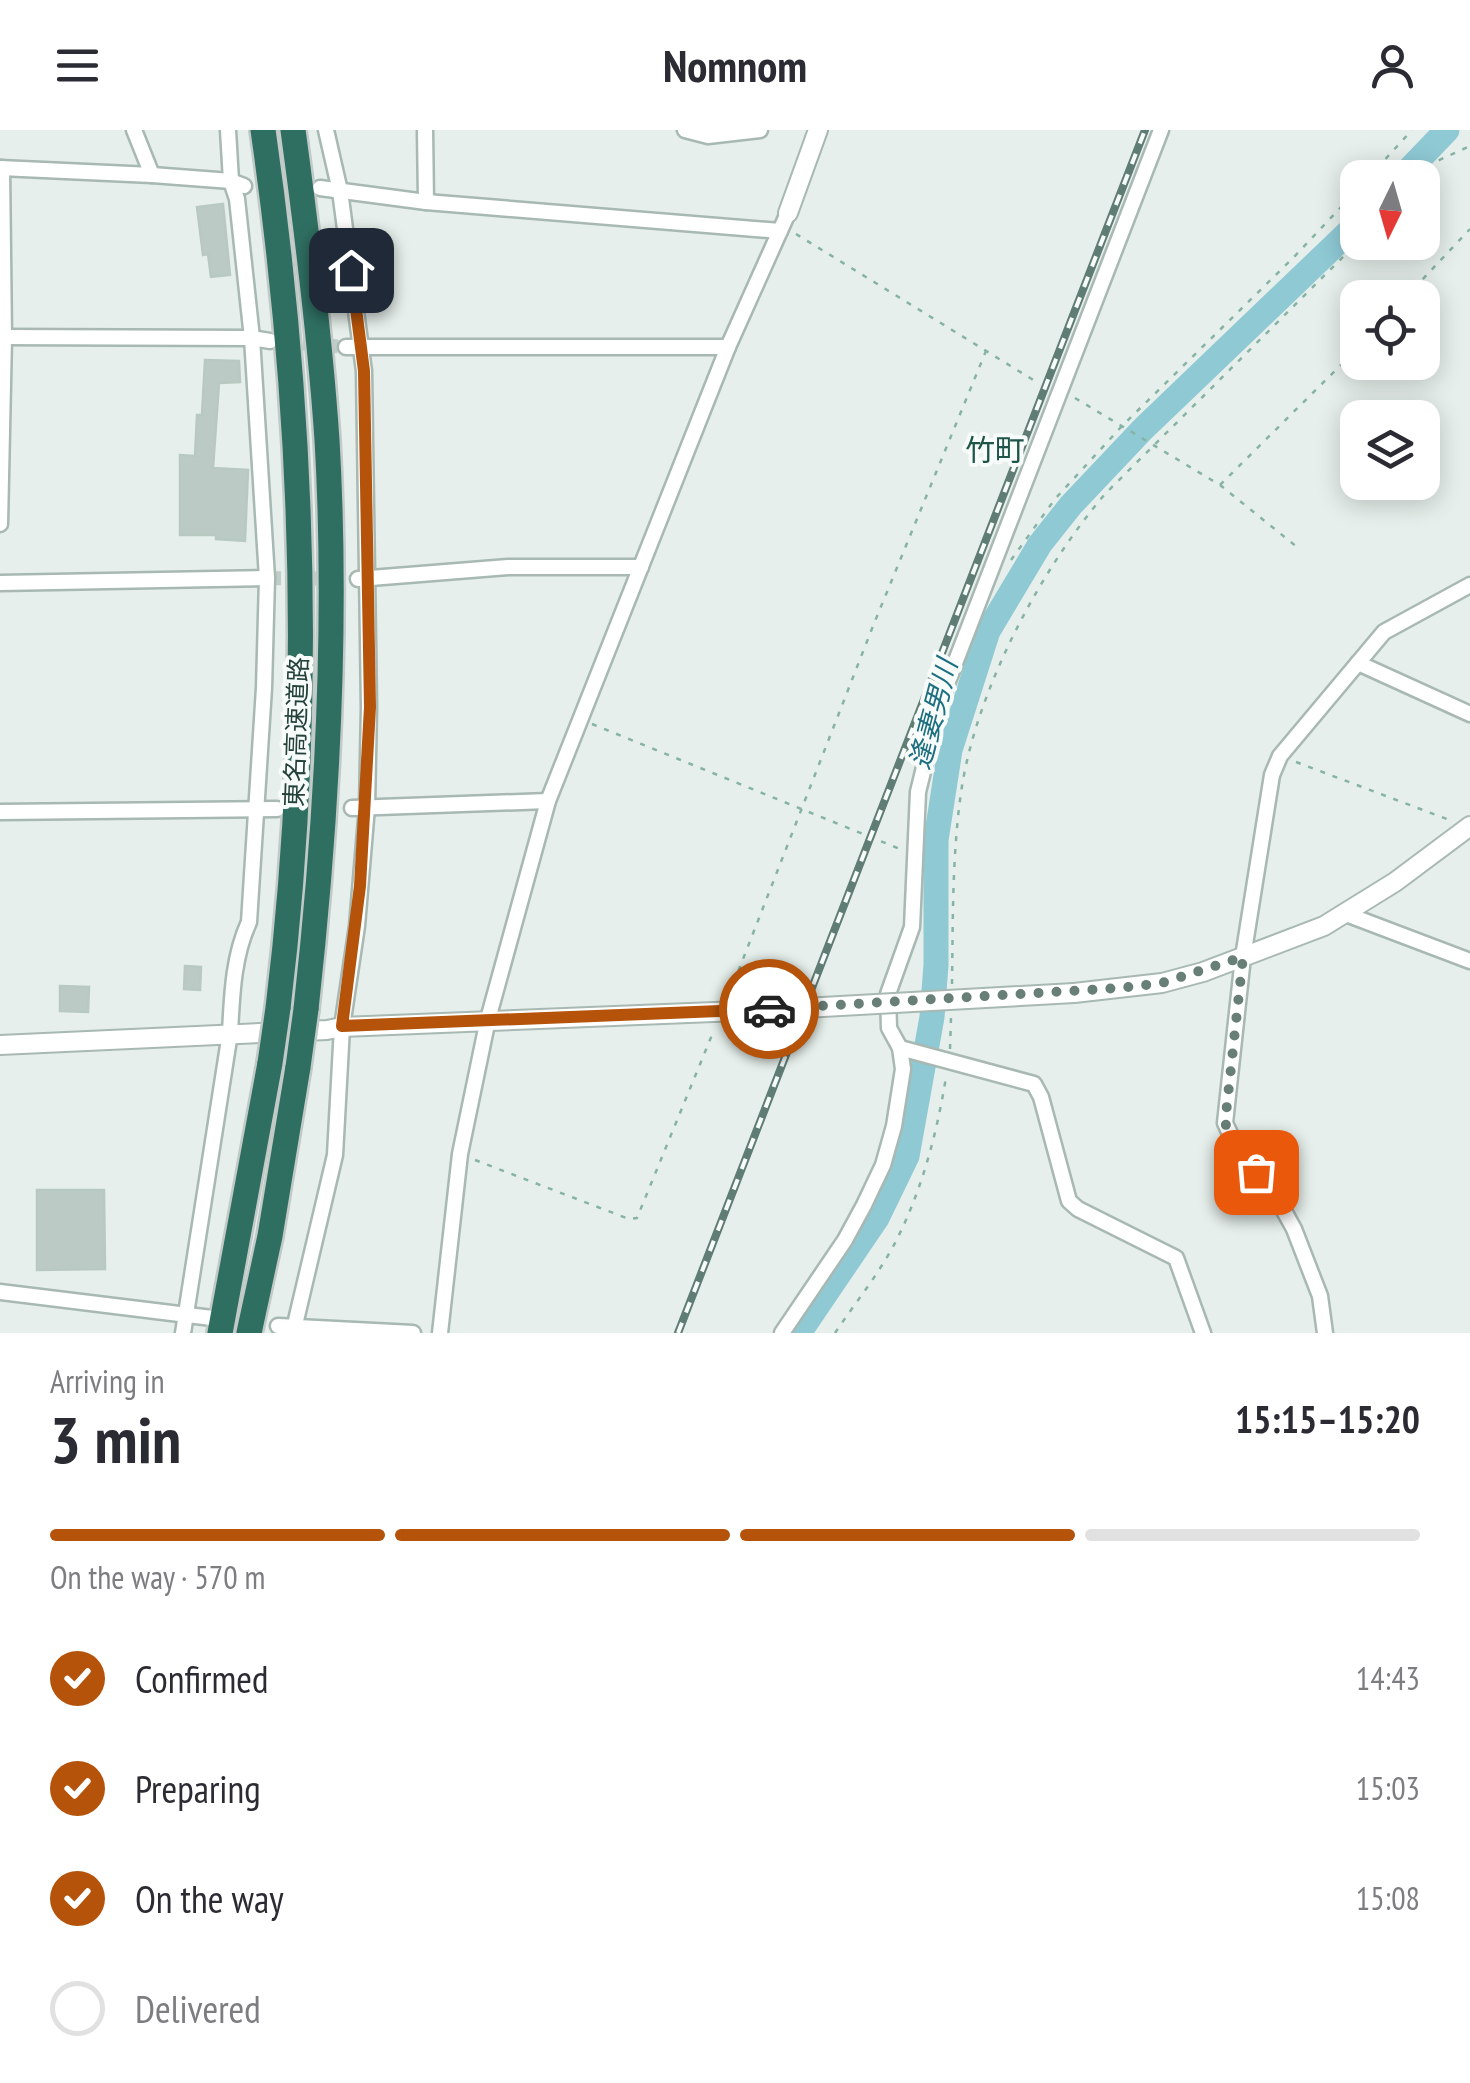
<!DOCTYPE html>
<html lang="en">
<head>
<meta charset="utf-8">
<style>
	:root { --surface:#fff; --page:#f2f2f3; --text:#2b2b33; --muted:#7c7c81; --line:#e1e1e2; --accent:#b45309 }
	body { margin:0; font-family:"PT Sans Narrow","Noto Sans JP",sans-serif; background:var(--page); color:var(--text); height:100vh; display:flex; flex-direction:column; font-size:38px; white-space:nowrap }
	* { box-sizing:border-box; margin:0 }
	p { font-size:32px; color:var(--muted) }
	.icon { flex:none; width:55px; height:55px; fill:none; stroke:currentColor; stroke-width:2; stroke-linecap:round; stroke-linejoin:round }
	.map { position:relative; height:1203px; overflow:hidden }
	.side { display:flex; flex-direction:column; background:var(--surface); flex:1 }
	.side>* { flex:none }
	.needle { width:65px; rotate:185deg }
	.controls { position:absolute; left:1340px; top:30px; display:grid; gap:20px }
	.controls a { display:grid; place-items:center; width:100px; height:100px; border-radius:20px; background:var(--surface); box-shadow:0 5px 25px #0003; font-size:50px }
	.pin { position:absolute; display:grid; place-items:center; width:85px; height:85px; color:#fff; margin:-42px; border-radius:20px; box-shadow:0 5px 15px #0006 }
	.courier { position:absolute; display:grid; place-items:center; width:100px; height:100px; margin:-50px; border:8px solid #b45309; border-radius:50%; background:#fff; color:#222; box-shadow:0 2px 12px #0007 }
	.headline em { font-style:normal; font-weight:800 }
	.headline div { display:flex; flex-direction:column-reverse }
	.headline { display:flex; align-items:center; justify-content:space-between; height:170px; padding:0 50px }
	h1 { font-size:65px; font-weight:800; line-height:75px }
	.bar { display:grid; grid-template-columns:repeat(4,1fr); gap:15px 10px; align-content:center; height:120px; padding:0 50px }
	.bar i { height:12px; border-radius:8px; background:var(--line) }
	.bar .on { background:var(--accent) }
	.bar p { grid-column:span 4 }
	ol { padding:0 50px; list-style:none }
	li { display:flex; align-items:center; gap:30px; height:110px }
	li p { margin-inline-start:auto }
	li .icon { padding:10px; border-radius:50%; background:var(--accent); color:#fff; stroke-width:4 }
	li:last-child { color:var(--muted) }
	li i { width:55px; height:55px; border:5px solid var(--line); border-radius:50% }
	header { display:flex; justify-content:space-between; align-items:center; height:130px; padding:0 50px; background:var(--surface); font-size:45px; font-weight:800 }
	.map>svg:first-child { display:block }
</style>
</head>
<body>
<header><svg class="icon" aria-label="menu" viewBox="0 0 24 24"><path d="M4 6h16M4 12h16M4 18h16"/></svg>Nomnom<svg class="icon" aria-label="person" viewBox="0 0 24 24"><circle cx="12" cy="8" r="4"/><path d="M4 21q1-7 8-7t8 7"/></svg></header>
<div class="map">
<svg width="1470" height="1203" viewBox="0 0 1470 1203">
	<rect width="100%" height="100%" fill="#e6efeb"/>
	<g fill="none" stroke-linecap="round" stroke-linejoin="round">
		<!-- river -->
		<g stroke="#8ec9d4" stroke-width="25">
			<path d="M1401,48L1447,0"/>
			<path d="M799,1203L877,1088L907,1026L932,887L936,835V710L950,620L988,501L1040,414L1071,375L1143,299L1358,93"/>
		</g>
	</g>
	<!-- building -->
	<g fill="#bbcac4" stroke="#b8c9c2" stroke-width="2.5">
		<path d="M223,74L230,145L211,147L208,124L203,125L197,77Z"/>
		<path d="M205,230L239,231L240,252L219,253L213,338L248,340L245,411L216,409V405H180V325L195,326L197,285H202Z"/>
		<path d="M185,836L201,837L200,860L184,859Z"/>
		<path d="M60,856L89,857L88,882L60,881Z"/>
		<path d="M37,1060H104L105,1139L37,1140Z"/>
	</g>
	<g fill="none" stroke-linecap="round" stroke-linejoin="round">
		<!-- minor-tunnel -->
		<g stroke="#bfccc8" stroke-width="14" stroke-dasharray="14 7" stroke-linecap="butt">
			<path d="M282,212L346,217"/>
			<path d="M267,448L358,449"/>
		</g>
		<defs>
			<g id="minor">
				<path d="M134,0L152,45"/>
				<path d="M425,0L426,72"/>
				<path d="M685,0L708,6L760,0"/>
				<path d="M0,38L152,45L231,51L244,56"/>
				<path d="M320,58L426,72L780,101"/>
				<path d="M0,207L252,208L270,211"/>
				<path d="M346,217H728"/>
				<path d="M0,394L4,207L2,38"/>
				<path d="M358,449L508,437H641"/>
				<path d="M0,453L267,448"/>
				<path d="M1358,533L1470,584"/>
				<path d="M352,678L548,671"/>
				<path d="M0,682L277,679"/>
				<path d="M1346,784L1470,831"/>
				<path d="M900,918L1034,954L1041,967L1069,1071L1078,1079L1176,1128L1203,1203"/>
				<path d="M0,1162L212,1188"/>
				<path d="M278,1196L413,1203"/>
				<path d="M183,1203L230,903C232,865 233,827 249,792L264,558L267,448L252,208L237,69L231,51L228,0"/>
				<path d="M293,1203L335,1025L342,897L357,796L367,677L369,577L364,241L340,61L326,0"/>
				<path d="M440,1203L460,1024L488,889L548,671L728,217L788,83"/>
				<path d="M782,1203L845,1110L864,1075L883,1035L894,996L903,939L900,918L889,898L888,864L912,797L918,662L940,572L1161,0"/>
				<path d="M1325,1203L1320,1166L1294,1099L1272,1059L1240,1025L1225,993L1243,827L1272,645L1280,626L1384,502L1470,455"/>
			</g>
			<g id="tertiary">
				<path d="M788,83L818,0"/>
				<path d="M1074,863L1162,853L1203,842L1324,796L1395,752L1470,696"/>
				<path d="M0,915L327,900L342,897L787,879"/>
			</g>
			<g id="motorway">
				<path d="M263,0C305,291 314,586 278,878"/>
				<path d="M293,0C307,103 320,206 327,310C338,499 327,691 306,879"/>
				<path d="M220,1203L270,933"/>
				<path d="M249,1203L270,1106L298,937"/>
			</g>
		</defs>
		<!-- minor casing -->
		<use href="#minor" stroke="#a8b8b2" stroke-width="19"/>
		<!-- tertiary casing -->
		<use href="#tertiary" stroke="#a8b8b2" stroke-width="22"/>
		<!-- motorway casing -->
		<use href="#motorway" stroke="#c2cac8" stroke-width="30"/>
		<!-- path -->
		<g stroke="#86b3a5" stroke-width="2.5" stroke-dasharray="5 8" stroke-linecap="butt">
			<path d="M1368,48L1412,0"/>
			<path d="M1420,48L1435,32L1470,16"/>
			<path d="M796,104L1035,251"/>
			<path d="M1405,168L1470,99"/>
			<path d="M1075,268L1220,355L1297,417"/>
			<path d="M1220,355L1358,218"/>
			<path d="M1011,430L1055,369L1122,296L1294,127L1358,59"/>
			<path d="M592,594L900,719"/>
			<path d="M1296,632L1452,691"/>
			<path d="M952,854C953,788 952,721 962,656C978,557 1041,439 1105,364L1358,112"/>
			<path d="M729,865L873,496L986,221"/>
			<path d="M950,919L951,887"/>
			<path d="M475,1030L629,1089L637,1088L714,900"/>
			<path d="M835,1203C855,1173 879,1144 896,1111C922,1060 937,1003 946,947"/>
		</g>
		<!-- minor -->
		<use href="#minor" stroke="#fff" stroke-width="14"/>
		<!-- tertiary -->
		<use href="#tertiary" stroke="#fff" stroke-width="18"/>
		<!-- motorway -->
		<use href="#motorway" stroke="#2f6f62" stroke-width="25"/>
		<defs>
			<path id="rail" d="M678,1203L1145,0"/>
		</defs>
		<!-- rail casing -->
		<use href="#rail" stroke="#5f7d75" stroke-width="8"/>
		<!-- rail -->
		<use href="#rail" stroke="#f7fbf9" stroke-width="4" stroke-dasharray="11" stroke-linecap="butt"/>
		<defs>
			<path id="tertiary-bridge" d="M787,879L1074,863"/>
			<g id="motorway-bridge">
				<path d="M270,933L278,878"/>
				<path d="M298,937L306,879"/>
			</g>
		</defs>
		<!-- tertiary-bridge casing -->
		<use href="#tertiary-bridge" stroke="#a8b8b2" stroke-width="22" stroke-linecap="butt"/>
		<!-- motorway-bridge casing -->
		<use href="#motorway-bridge" stroke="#c2cac8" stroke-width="30" stroke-linecap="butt"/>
		<!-- tertiary-bridge -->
		<use href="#tertiary-bridge" stroke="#fff" stroke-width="18"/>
		<!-- motorway-bridge -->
		<use href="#motorway-bridge" stroke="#2f6f62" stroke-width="25"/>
	</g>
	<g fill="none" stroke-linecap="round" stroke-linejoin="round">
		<!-- done -->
		<path stroke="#687f78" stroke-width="10" stroke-dasharray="0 18" d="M769,879L1120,858L1162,853L1243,827L1225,993L1240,1025L1256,1042"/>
		<!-- route -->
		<path stroke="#b45309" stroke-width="12" d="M351,140L364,241L370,577L360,756L342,896L769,879"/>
	</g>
	<g text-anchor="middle" stroke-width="8" stroke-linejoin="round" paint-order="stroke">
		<!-- street labels -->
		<g font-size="25" fill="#24423a" stroke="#f7fbf9">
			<text transform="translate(296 602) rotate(-88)" y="9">東名高速道路</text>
		</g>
		<!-- water labels -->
		<g font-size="28" font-style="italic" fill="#1c6f80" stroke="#f7fbf9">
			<text transform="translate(933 584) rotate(-75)" y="10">逢妻男川</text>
		</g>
		<!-- quarter labels -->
		<g font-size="30" fill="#1f5548" stroke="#f7fbf9">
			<text x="995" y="331">竹町</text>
		</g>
	</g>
</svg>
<div class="controls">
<a><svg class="needle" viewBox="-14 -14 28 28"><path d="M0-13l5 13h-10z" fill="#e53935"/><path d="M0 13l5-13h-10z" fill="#7c7c81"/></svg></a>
<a><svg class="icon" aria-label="locate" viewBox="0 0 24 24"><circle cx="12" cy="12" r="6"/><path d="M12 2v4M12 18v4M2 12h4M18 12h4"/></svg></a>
<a><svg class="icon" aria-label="layers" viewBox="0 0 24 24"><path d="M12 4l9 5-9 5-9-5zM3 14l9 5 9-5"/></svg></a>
</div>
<div class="pin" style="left:1256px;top:1042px;background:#ea580c"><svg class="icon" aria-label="bag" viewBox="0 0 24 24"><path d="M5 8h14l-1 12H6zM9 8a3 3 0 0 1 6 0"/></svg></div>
<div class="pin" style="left:351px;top:140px;background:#1f2937"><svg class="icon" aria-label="home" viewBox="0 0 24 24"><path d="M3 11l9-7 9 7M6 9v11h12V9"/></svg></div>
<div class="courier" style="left:769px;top:879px"><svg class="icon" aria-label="car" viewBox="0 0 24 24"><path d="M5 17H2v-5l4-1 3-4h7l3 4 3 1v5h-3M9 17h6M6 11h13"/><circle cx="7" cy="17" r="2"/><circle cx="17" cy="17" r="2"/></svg></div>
</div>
<section class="side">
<div class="headline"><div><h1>3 min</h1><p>Arriving in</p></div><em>15:15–15:20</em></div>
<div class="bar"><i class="on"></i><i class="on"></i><i class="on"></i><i></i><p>On the way · 570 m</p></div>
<ol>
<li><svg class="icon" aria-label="check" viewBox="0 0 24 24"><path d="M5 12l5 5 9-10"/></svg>Confirmed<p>14:43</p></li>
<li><svg class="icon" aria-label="check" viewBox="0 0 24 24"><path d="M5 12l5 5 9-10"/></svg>Preparing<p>15:03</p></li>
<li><svg class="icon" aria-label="check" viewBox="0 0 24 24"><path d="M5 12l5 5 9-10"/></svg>On the way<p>15:08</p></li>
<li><i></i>Delivered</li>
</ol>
</section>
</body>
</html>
